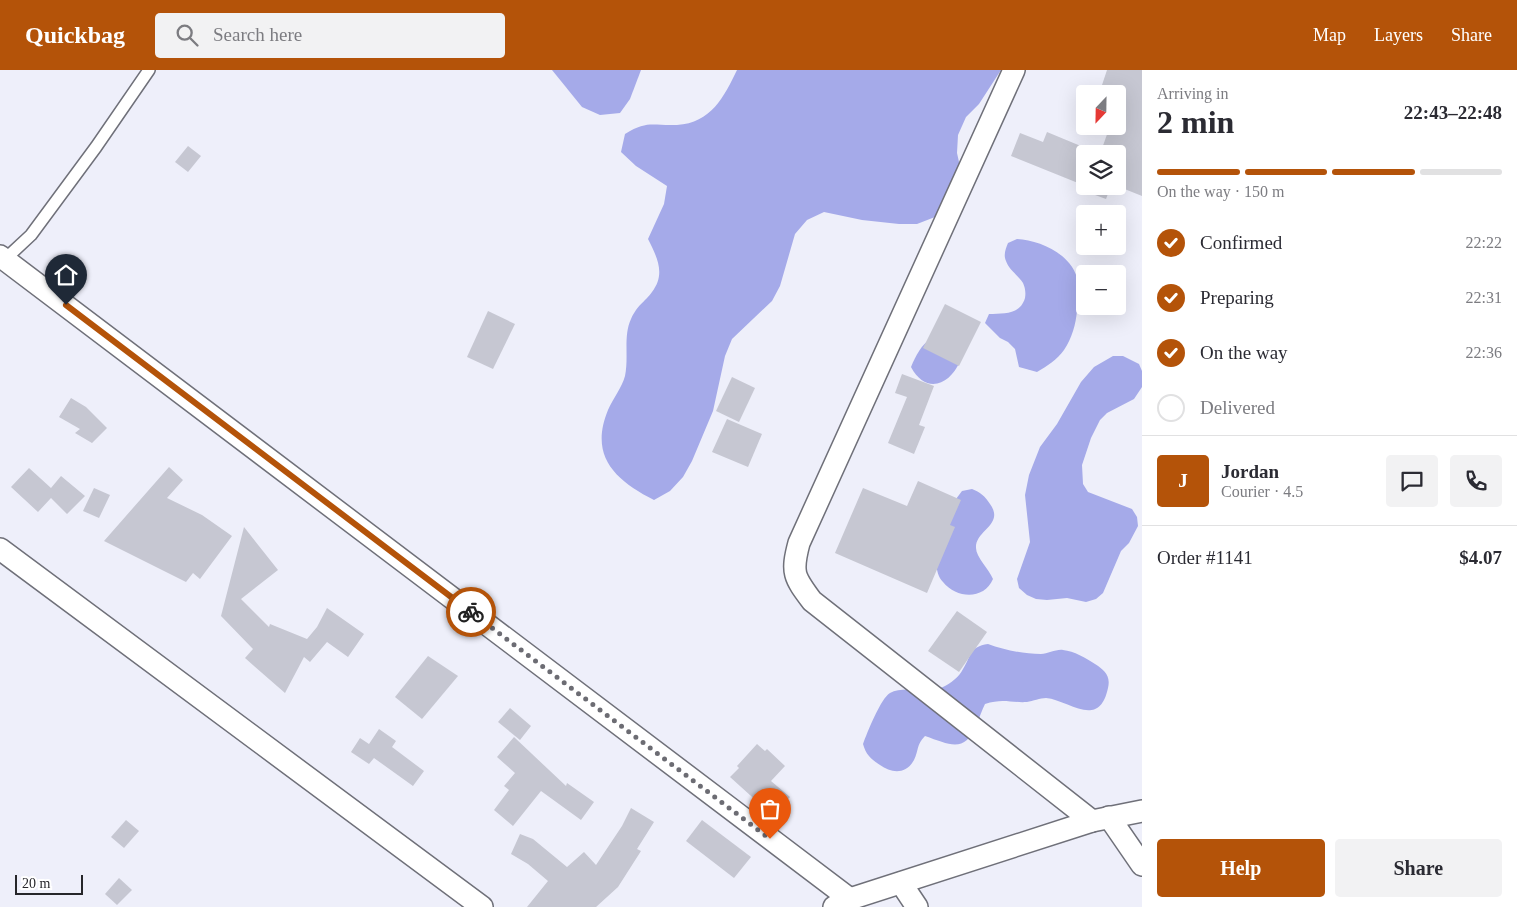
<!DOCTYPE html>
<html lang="en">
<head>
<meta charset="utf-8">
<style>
	:root { --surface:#fff; --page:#f2f2f3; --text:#2b2b33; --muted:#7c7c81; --line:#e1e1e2; --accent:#b45309 }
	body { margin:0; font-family:"Times New Roman",serif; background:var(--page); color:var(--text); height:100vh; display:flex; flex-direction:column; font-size:19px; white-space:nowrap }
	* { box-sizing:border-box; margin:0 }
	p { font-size:16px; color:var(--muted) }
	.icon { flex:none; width:28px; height:28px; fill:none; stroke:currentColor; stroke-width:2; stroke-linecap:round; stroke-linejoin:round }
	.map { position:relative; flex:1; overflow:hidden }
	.panel { display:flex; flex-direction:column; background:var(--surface); width:375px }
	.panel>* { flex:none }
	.needle { width:32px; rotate:202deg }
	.controls { position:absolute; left:1076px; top:15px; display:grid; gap:10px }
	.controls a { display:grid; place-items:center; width:50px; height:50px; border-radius:5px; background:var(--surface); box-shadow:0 5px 20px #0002; font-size:25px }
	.scale { position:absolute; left:15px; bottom:12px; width:68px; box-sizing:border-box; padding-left:5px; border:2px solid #26262a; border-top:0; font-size:14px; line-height:18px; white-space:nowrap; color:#26262a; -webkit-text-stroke:4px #fff; paint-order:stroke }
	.pin { position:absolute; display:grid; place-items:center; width:42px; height:42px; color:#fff; margin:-51px -21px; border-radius:50% 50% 50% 0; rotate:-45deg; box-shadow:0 0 5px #0007 }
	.pin .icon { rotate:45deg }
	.courier { position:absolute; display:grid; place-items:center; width:50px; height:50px; margin:-25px; border:4px solid #b45309; border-radius:50%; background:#fff; color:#222; box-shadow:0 1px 6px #0007 }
	.overview em { font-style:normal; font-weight:700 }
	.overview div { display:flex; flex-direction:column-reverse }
	.overview { display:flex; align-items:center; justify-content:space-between; height:85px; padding:0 15px }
	h1 { font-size:32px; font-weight:700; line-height:38px }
	.bar { display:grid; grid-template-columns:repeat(4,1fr); gap:8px 5px; align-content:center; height:60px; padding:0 15px }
	.bar i { height:6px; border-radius:4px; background:var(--line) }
	.bar .current { background:var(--accent) }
	.bar p { grid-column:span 4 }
	.line { display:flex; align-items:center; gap:12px; padding:0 15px; border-top:1px solid var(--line) }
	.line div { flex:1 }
	.round { display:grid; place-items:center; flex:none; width:52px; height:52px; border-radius:5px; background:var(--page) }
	ol { padding:0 15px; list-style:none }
	li { display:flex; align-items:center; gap:15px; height:55px }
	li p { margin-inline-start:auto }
	li .icon { padding:5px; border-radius:50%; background:var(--accent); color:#fff; stroke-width:4 }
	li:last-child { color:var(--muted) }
	li i { width:28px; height:28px; border:2px solid var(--line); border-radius:50% }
	.button { display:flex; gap:10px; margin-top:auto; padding:10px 15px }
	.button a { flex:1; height:58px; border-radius:5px; background:var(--accent); color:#fff; font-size:20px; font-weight:700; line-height:58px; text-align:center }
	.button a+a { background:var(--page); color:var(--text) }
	header { display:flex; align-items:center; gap:30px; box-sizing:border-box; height:70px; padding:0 25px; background:var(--accent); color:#fff }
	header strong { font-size:24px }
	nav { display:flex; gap:28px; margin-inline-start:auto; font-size:18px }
	.search { width:350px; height:45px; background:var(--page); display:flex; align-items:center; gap:12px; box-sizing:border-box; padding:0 18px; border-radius:5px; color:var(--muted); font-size:19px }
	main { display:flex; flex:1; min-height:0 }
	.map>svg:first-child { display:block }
</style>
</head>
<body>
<header>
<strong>Quickbag</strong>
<div class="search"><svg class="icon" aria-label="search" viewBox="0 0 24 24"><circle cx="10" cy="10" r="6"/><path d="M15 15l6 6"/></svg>Search here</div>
<nav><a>Map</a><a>Layers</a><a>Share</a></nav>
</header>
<main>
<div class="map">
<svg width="1142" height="837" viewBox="0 0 1142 837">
	<rect width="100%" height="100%" fill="#eeeffa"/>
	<!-- forest -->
	<g fill="#a5aae9">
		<path d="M552,0H641L630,29L620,43L600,45L582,37Z"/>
		<path d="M737,0H1001L979,34L966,47L958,65L957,83L961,101L948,134L935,147L917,154H899L862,150L824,142L807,150L795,164L780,216L772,231L732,269L725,286L713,341L692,391L683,407L670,421L654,430C615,410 589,386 608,340C613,329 622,317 625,306C629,287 623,266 631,249C638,234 644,233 652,222C666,204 657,187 648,169L664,134L667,116L636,96L621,82L625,64C648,50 652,56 677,55C711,53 724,27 737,0Z"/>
		<path d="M1017,169C1041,170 1075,186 1078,213C1079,222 1078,231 1077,240C1076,254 1072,268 1064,280C1057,290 1047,296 1037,302L1019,297L1015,279L1008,272L1000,268L985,253L989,244C1004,243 1020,245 1025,228C1026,223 1025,217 1023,213C1018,205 1009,200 1006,191C1003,185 1006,178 1008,173Z"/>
		<path d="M932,268L960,291C950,315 926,325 911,297C916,285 921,275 932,268Z"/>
		<path d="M1113,286H1123L1139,294L1142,301V317L1134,329L1107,343L1100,350L1091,368L1082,395L1083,414L1088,422L1132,439L1137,447L1138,456L1129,473L1121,481L1103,523L1096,529L1086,532L1067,528L1047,530L1036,529L1027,525L1019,518L1017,509L1030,472L1025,425L1029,405L1040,377L1057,354L1081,312L1094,297Z"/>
		<path d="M972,419C980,422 985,426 990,434C1005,455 975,460 976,478C976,487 989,499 993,509C984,530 957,529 943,512C938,507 937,500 936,494L956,429L962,421Z"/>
		<path d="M988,574C1004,580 1024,584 1041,584C1048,584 1056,579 1063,580C1074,581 1086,588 1095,594C1104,600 1111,605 1108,618C1099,660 1069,630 1046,628C1040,628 1033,631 1027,632C1011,633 1003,628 985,634C982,640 980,646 977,653C965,684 951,675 925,666C916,675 919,680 914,690C906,705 891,703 880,695C871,689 866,685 863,674C867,663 881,628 890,623C903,615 927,624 943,617C951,613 959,607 963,599C972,585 969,577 988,574Z"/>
	</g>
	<!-- building -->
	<g fill="#c6c7d2">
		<path d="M1107,0H1142V126L1117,116L1118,84H1100L1110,56H1118V36L1122,24H1099Z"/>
		<path d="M1047,62L1100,84H1085V116H1111L1106,129L1076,118L1078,113L1011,86L1020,63L1043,72Z"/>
		<path d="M188,76L201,86L188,102L175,92Z"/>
		<path d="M945,234L981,252L959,296L923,278Z"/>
		<path d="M488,241L515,254L493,299L467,287Z"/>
		<path d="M902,304L934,316L919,355L925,357L914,384L888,373L907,327L895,323Z"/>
		<path d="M732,307L755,318L739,352L716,341Z"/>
		<path d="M71,328L86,337L107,358L92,373L75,363L80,359L59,347Z"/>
		<path d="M727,349L762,364L748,397L712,382Z"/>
		<path d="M169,397L183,410L167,428L202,445L232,466L200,509L193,503L186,512L104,471Z"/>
		<path d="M29,398L51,418L61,406L85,426L67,444L51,428L38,442L11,417Z"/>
		<path d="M918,411L961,430L950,455L955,457L927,523L835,483L863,418L907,436Z"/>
		<path d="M94,418L110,425L99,448L83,441Z"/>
		<path d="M244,457L278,500L241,529L269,557L270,554L307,569L317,557L327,538L364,564L348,587L327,572L310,592L304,587L285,623L245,588L253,579L221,546Z"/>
		<path d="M957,541L987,562L959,602L928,581Z"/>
		<path d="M428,586L458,606L422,649L395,627Z"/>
		<path d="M510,638L531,656L520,670L498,652Z"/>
		<path d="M379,659L396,671L392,677L424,701L413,716L374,688L369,694L351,682L360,668L369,674Z"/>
		<path d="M514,667L566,716L567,713L594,732L581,750L541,721L513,756L494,740L509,720L504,716L515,703L497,687Z"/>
		<path d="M757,674L765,681L767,679L785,696L771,711L790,727L773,746L730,707L739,698L737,696Z"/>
		<path d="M631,738L654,752L637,779L641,781L618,817L596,837H527L548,811L528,794L511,784L520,764L533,769L567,797L584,782L596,795L622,756Z"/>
		<path d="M126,750L139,761L124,778L111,767Z"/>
		<path d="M702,750L751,787L734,808L686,771Z"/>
		<path d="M119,808L132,820L117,835L105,824Z"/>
	</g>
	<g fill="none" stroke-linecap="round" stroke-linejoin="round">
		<defs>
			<path id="lane" d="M1,193L31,165L96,77L149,0"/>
			<g id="street">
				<path d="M1014,0L799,473C791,503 794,507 812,531L1092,751"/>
				<path d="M0,186L850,829"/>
				<path d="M0,479L482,837"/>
				<path d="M1109,747L1142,795"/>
				<path d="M901,813L917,837"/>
				<path d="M834,837L850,829L1092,751L1142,741"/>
			</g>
		</defs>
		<!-- lane casing -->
		<use href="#lane" stroke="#6f7079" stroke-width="14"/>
		<!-- street casing -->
		<use href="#street" stroke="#6f7079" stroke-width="24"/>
		<!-- lane -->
		<use href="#lane" stroke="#fff" stroke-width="11"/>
		<!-- street -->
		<use href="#street" stroke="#fff" stroke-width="21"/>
	</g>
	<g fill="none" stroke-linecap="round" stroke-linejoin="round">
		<!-- done -->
		<path stroke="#6c6c73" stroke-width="5" stroke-dasharray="0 9" d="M471,542L770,769"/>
		<!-- route -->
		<path stroke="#b45309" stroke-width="6" d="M66,235L471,542"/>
	</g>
</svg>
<div class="controls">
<a><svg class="needle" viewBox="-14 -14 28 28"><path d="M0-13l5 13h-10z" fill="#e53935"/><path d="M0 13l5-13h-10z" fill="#7c7c81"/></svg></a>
<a><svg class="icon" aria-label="layers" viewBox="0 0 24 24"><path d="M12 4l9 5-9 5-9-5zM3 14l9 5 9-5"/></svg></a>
<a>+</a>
<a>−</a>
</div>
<div class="scale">20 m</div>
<div class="pin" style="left:770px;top:769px;background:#ea580c"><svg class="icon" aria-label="bag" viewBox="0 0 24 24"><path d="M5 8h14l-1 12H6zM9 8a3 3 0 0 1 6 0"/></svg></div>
<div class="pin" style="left:66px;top:235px;background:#1f2937"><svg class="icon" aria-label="home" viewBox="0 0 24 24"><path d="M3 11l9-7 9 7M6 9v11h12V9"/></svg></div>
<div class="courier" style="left:471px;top:542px"><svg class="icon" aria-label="bike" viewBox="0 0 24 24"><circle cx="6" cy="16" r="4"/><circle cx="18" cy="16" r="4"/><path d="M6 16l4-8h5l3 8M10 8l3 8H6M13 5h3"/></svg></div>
</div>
<section class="panel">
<div class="overview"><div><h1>2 min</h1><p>Arriving in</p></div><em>22:43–22:48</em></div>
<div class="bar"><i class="current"></i><i class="current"></i><i class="current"></i><i></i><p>On the way · 150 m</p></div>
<ol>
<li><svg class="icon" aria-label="check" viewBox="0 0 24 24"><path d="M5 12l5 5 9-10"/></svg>Confirmed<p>22:22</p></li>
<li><svg class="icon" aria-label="check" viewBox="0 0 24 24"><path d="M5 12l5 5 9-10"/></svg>Preparing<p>22:31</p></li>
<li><svg class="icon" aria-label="check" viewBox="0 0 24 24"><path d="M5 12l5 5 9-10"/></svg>On the way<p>22:36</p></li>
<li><i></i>Delivered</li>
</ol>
<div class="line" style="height:90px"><b class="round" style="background:var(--accent);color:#fff">J</b><div><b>Jordan</b><p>Courier · 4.5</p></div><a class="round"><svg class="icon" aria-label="chat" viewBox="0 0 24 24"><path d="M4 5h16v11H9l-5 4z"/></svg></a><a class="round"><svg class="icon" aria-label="phone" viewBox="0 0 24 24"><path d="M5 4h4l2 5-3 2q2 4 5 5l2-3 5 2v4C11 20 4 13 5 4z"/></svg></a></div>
<div class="line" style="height:65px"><div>Order #1141</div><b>$4.07</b></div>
<div class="button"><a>Help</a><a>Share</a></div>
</section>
</main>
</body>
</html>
